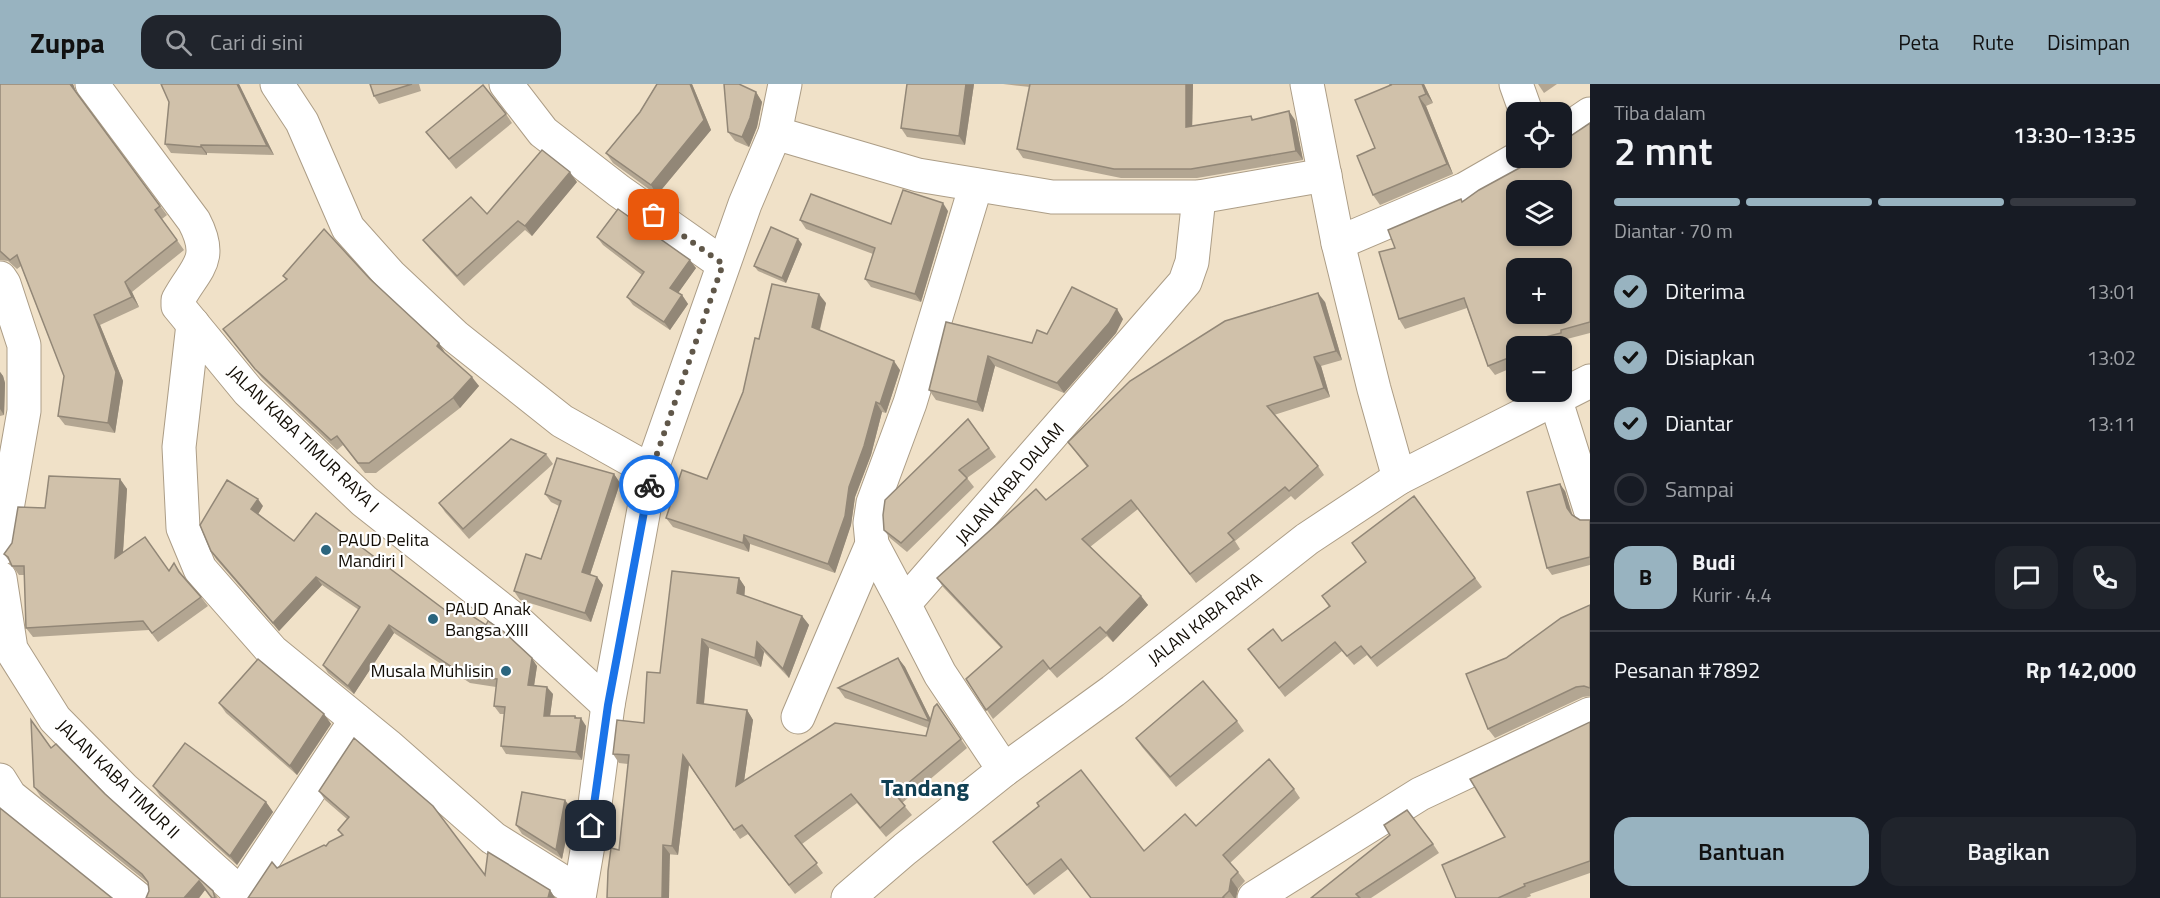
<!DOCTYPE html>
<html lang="id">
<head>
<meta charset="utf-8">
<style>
	:root { --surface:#171b24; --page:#20242c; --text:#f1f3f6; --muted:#9ea1a6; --line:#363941; --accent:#98b3c0 }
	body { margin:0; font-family:"Titillium Web",sans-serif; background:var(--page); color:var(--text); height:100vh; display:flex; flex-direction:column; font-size:22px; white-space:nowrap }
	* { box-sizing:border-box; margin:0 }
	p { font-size:20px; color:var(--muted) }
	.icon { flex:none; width:33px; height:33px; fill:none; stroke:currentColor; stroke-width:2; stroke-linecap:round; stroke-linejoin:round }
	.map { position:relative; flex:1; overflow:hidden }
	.drawer { display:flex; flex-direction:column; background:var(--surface); width:570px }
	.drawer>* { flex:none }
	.tools { position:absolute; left:1506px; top:18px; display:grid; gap:12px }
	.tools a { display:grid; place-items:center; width:66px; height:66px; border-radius:12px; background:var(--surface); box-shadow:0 3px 9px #0003; font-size:30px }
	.pin { position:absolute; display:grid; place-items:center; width:51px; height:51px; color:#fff; margin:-26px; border-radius:12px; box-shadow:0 3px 9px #0006 }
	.courier { position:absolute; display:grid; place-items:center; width:60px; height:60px; margin:-30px; border:4px solid #1a73e8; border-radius:50%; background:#fff; color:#222; box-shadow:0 2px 8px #0007 }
	.headline em { font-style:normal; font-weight:600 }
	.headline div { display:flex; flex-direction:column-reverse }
	.headline { display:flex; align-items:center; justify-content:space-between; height:102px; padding:0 24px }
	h1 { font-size:39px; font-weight:600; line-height:45px }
	.bar { display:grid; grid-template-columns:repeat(4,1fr); gap:9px 6px; align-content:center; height:72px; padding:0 24px }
	.bar i { height:8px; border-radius:4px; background:var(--line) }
	.bar .selected { background:var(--accent) }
	.bar p { grid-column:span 4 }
	.line { display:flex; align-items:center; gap:15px; padding:0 24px; border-top:2px solid var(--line) }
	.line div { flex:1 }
	.round { display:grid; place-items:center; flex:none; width:63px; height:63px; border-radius:18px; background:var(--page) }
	ol { padding:0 24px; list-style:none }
	li { display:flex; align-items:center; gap:18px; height:66px }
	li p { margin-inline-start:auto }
	li .icon { padding:6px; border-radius:50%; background:var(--accent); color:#111; stroke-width:4 }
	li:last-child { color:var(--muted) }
	li i { width:33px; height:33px; border:3px solid var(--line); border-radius:50% }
	.primary-button { display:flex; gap:12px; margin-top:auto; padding:12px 24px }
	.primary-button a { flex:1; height:69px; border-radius:18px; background:var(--accent); color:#111; font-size:24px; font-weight:600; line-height:69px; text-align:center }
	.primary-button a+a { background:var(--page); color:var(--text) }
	header { display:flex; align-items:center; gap:36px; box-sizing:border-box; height:84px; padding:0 30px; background:var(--accent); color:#111 }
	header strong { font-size:28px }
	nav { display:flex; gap:33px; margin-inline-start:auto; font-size:21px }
	.search { width:420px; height:54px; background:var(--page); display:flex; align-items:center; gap:15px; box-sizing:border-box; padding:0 21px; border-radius:18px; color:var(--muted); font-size:22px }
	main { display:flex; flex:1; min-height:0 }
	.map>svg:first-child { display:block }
</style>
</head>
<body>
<header>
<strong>Zuppa</strong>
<div class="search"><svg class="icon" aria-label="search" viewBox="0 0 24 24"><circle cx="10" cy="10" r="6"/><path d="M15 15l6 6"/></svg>Cari di sini</div>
<nav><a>Peta</a><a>Rute</a><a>Disimpan</a></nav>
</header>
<main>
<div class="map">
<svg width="1590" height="814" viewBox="0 0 1590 814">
	<rect width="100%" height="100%" fill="#f0e1c8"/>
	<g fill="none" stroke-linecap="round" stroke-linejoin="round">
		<defs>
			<g id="minor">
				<path d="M92,0L194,137C215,177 195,184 178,216V222L248,307L364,417L520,540L608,621"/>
				<path d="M277,0L302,38L348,144L390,191L456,253L562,337L651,387"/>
				<path d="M506,0L543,48L619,107L723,180"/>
				<path d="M1307,0L1338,159L1374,305L1399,394"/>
				<path d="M1516,0L1526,28"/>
				<path d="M775,49L918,91L1052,113H1199L1325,91"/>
				<path d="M1562,49L1590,30"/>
				<path d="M1338,159L1465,105L1519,74"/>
				<path d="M0,194L4,200L24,261V327L0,465"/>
				<path d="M193,240L179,363L183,444L200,485L272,567L387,661L493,754L579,808"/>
				<path d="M1555,314L1590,425"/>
				<path d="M0,494L11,565L55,635L124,705L241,810"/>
				<path d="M904,520L872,460L870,439L873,419L910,319L976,101"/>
				<path d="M798,633L872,460"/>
				<path d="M1004,686L940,590L904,520L1185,198L1192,178L1199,113"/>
				<path d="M0,696L10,712L137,814"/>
				<path d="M238,814L356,636"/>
				<path d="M579,814L595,720L608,621L651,387L745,120L775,49L785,0"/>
				<path d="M848,814L905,765L1004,686L1113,607L1307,455L1399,394L1590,297"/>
				<path d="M1254,814L1420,710L1590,630"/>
			</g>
		</defs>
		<!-- minor casing -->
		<use href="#minor" stroke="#ac9d86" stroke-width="35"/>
		<!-- minor -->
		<use href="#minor" stroke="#fff" stroke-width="33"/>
	</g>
	<!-- wall -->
	<g fill="#b3a692">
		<path d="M0,0H73L77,10L167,131L162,135L184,166L132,208L139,223L100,241L123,297L115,349L65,341L58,332L64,292L21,182L17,185L8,177L0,176Z"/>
		<path d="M239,0L274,71L207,69V71L171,69L165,60Z"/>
		<path d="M370,0H419L421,7L379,20L374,12Z"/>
		<path d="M657,0H692L711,46L657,111L613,79L606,69L640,28Z"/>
		<path d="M907,0H974L965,61L907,53L901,44Z"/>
		<path d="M1003,0H1193L1192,42L1251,32L1253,35L1295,36L1303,76L1197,94H1121L1023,74L1017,65L1030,3Z"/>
		<path d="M1424,0L1433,19L1426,22L1453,90L1380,121L1373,111L1375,64L1391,1Z"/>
		<path d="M1538,0H1557L1544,9Z"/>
		<path d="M756,8L762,18L757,43L749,63L735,57L728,48Z"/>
		<path d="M506,30L512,39L456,85L426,48Z"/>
		<path d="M1590,39V249L1567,255L1568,258L1552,262H1516V282L1495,291L1488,282L1467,224L1405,245L1399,235L1395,164L1463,117L1523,82Z"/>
		<path d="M577,98L532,152L525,146L464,202L430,165L423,156L487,130Z"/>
		<path d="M948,127L921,218L871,203L865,195L873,170L806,145L800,136L891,140Z"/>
		<path d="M597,153L696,184L678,209L682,211L688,220L670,246L633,221L627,213L642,191L603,161Z"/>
		<path d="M802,160L786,199L758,187L754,182Z"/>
		<path d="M283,192L370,195L439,259L445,269L479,302L460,324L376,389H365L343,361L337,366L262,294L223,245L286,196Z"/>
		<path d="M1325,218L1342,276L1321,282L1330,313L1274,331L1318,382L1324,391L1295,416L1291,412L1235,457L1240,465L1196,499L1138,425L1090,463L1141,512L1148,521L1113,558L1107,552L1057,594L1049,585L993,635L966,595L1001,564L943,503L937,494L1046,416L1087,383L1068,358Z"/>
		<path d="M826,219L820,246L900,286L886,329L882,328L871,371L855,413L851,441L835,489L750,460L749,468L673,443L666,434L707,395L743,308L759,255Z"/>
		<path d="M1123,235L1116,249L1064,309L995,282L983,328L936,316L929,306L946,238L1032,259L1047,250Z"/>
		<path d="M0,288L3,292L5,299L4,331L0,332Z"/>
		<path d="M968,335L996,373L967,394L974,403L907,468L890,454L884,446Z"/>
		<path d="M546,370L553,380L469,455L445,428L439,419Z"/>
		<path d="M614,390L620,399L590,491L597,493L603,501L591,538L520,516L514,507L541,475L559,422L551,418L545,410Z"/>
		<path d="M120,395L127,405L123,468L169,487L174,479L183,492L201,513L208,522L158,558L149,546L33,553L26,544L25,491H19L4,470L45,424Z"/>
		<path d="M1565,407L1573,432L1580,436H1590V481L1552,491L1547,484Z"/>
		<path d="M1414,412L1482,503L1377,583L1367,571L1354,581L1342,567L1285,613L1248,565L1282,557L1329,523L1322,512L1366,478Z"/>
		<path d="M263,422L258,430L294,457L445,526L537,582L534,601L553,610L550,632H575L586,642L582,676L506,670L501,662L504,630H500L494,622L496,603L470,599L394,549L354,610L328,589L323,581L359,526L322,501L279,547L216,475L211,467Z"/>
		<path d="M739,494L745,503L744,512L802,532L809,541L789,594L764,568L761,583L709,564L704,620L747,626L753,636L744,697L926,652L928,644L845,614L838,604L898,574L905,583L931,636L937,620L967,664L902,719L912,731L886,753L857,719L802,760L823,789L795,810L748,750L740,755L689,681L678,771L619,766L628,680L619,679L613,670L644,639L660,589Z"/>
		<path d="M1590,521V612L1583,613L1495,654L1488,645L1506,574Z"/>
		<path d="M219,619L324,630L331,640L297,691L226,629Z"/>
		<path d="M1237,637L1244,647L1176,703L1142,663L1136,654Z"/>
		<path d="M1590,638V789L1530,810L1531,812L1526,814H1456L1505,753Z"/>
		<path d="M51,664L105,710L213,807L218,814H211L205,806L199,814H146L149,807L148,799L41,713L34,703Z"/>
		<path d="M153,702L266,718L273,728L237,781L160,712Z"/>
		<path d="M1294,705L1300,714L1230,779L1238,788L1245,797L1238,805L1236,814H1091L1068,785L1034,811L993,758L1144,767L1196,742Z"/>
		<path d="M319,707L485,791L550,806L555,814H248L277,784L326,762L342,751L338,746L347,735L325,716Z"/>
		<path d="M565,716L572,726L562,775L522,750L516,741Z"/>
		<path d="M1433,760L1439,769L1371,814H1311Z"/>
	</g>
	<!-- shaded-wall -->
	<g fill="#928777">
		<path d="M70,0H73L77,11L70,2Z"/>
		<path d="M237,0H239L274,71L267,62Z"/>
		<path d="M690,0H692L711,46L657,111L651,101Z"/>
		<path d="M966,0H974L965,61L959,52Z"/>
		<path d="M1186,0H1193L1192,52L1186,43Z"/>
		<path d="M1422,0H1424L1433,19L1426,10Z"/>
		<path d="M756,8L762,18L757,43L749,63L742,53Z"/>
		<path d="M1419,13L1426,22L1453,90L1447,80Z"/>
		<path d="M1289,27L1295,36L1303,76L1296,67Z"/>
		<path d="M201,61L207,69V71L201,63Z"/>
		<path d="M570,88L577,98L532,152L525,142Z"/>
		<path d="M943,119L948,127L921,218L915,210Z"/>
		<path d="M798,155L802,160L786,199L782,194Z"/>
		<path d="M690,176L696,184L676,212L670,204Z"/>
		<path d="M125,198L132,208L139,223L132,213Z"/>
		<path d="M1318,209L1325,218L1342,276L1336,267Z"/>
		<path d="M819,210L826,219L818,252L812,243Z"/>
		<path d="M682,211L688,220L670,246L664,238Z"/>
		<path d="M1117,225L1123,235L1116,249L1064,309L1057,299Z"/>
		<path d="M94,231L100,241L123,297L115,349L108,339Z"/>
		<path d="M439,259L445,269L443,271L437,262Z"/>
		<path d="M988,272L995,282L983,328L977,318Z"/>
		<path d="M1314,273L1321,282L1330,313L1324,304Z"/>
		<path d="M894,277L900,286L886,329L880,320Z"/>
		<path d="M0,288L3,292L5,299L4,331L0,325Z"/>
		<path d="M472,293L479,302L460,324L453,314Z"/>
		<path d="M876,318L882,328L871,371L855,413L851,441L835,489L828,480L849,403Z"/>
		<path d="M614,390L620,399L588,497L582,488Z"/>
		<path d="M120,395L127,405L122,483L115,474Z"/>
		<path d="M1560,400L1565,407L1572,431L1577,438L1567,424Z"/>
		<path d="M258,415L263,422L257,432L251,425Z"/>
		<path d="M744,451L750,460L749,468L743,459Z"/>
		<path d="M316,493L322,501L279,547L273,539Z"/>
		<path d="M597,493L603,501L591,538L585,529Z"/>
		<path d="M739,494L745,503L744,519L737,509Z"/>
		<path d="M1141,512L1148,521L1113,558L1106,549Z"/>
		<path d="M802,532L809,541L789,594L783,585Z"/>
		<path d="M389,541L394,549L354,610L348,602Z"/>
		<path d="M702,555L709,564L703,628L697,619Z"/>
		<path d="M757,558L764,568L761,583L755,574Z"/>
		<path d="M532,574L537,582L533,609L528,601Z"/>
		<path d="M898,574L905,583L936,646L929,637Z"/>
		<path d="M547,603L553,610L549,640L544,632Z"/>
		<path d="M747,626L753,636L742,711L736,702Z"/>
		<path d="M324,630L331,640L297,691L290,682Z"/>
		<path d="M575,632L580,639L581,634L586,642L582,676L576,668Z"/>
		<path d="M683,671L689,680L678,771L672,762Z"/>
		<path d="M565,716L572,726L562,775L556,766Z"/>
		<path d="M266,718L273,728L237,781L230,772Z"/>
		<path d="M663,761L670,770L669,814H662Z"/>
		<path d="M1231,795L1238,805L1236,814H1234L1229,807Z"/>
		<path d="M199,797L205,806L199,814H184Z"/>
		<path d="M550,806L555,814H548Z"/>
	</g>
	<!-- building -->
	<g fill="#d0c1aa" stroke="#928777" stroke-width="1.5" fill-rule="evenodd">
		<path d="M0,0H70L160,122L155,126L177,156L125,198L132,213L94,231L116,288L108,339L58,332L64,292L17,171L10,176L0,167Z"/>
		<path d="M161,0H237L267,62L201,61V63L165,60L169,18Z"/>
		<path d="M370,0H412L374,12Z"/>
		<path d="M657,0H690L704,36L651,101L606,69L640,28Z"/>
		<path d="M724,0H739L756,8L750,34L742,53L728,48Z"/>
		<path d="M907,0H966L959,52L901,44Z"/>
		<path d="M1030,0H1186V43L1251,32L1252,36L1289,27L1296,67L1191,85H1114L1017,65Z"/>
		<path d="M1390,0H1422L1426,10L1419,13L1447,80L1373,111L1357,72L1375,64L1355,16L1391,1Z"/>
		<path d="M483,1L506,30L449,75L426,48Z"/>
		<path d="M1590,39V238L1561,246V249L1534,256L1537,262H1516V271L1488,282L1464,214L1399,235L1379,168L1395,164L1388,146L1461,115L1462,118L1479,106L1523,82L1535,74H1562V57L1566,55ZM1516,106H1562V152H1516ZM1516,184H1562V230H1516Z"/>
		<path d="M542,66L570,88L525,142L518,137L457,192L423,156L471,113L487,130Z"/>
		<path d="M903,106L943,119L915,210L865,195L875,164L800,136L811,110L891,140Z"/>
		<path d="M618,125L690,176L670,204L682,211L664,238L627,213L644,188L597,153Z"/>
		<path d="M771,143L798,155L782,194L754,182Z"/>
		<path d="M324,145L370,195L439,259L437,262L472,293L453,314L369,379H358L337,352L331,356L255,285L223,245L287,195L283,192Z"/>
		<path d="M772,200L819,210L812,243L894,277L880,320L876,318L864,362L849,403L845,432L828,480L744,451L743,459L666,434L682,386L707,395L743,308L755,254L759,255Z"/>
		<path d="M1072,203L1117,225L1109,239L1057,299L988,272L977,318L929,306L946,238L1032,259L1037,246L1047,250Z"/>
		<path d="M1318,209L1336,267L1314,273L1324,304L1267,322L1318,382L1289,407L1285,403L1228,449L1234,456L1190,490L1131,416L1082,455L1141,512L1106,549L1100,543L1050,585L1043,576L986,626L966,595L1002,563L937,494L1036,405L1046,416L1088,382L1068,358L1130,297L1225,237Z"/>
		<path d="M968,335L989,364L959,386L967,394L901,459L884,446L883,431L885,416Z"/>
		<path d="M511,355L546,370L463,445L439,419Z"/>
		<path d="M557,374L614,390L582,488L597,493L585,529L514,507L526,470L541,475L561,417L545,410Z"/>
		<path d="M49,392L120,395L115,474L145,453L169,487L174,479L179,488L201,513L152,549L143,537L26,544L24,482H12L8,473L4,470L12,459L18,423L45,424Z"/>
		<path d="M227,396L258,415L251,425L294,457L316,429L445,526L452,519L486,541L488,537L503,547L532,574L528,601L547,603L544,632H575V634H581L576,668L501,662L505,623L494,622L497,595L464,591L389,541L348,602L323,581L360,523L316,493L273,539L211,467L200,441Z"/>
		<path d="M1560,400L1567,424L1572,431L1580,436H1590V473L1547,484L1527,408Z"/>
		<path d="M1414,412L1475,494L1371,574L1361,562L1347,572L1335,558L1279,604L1248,565L1273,545L1282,557L1330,522L1322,512L1366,478L1352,459Z"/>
		<path d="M672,487L739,494L737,509L802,532L783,585L757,558L755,574L702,555L697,619L747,626L736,702L835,639L926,652L934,623L937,620L961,655L895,710L905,722L880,744L851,710L795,752L817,779L789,801L742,741L734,746L683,671L672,762L663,761L662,814H607L608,787L611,764L619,766L629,671L613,670L617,636L644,639L647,588L660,589Z"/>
		<path d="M1590,521V604L1584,602L1576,603L1488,645L1466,590L1506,574L1561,534Z"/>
		<path d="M898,574L929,637L838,604Z"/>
		<path d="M258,575L324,630L290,682L219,619Z"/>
		<path d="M1203,597L1237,637L1170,693L1136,654Z"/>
		<path d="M31,636L51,664L56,660L105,710L213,807L215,814H212L199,797L184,814H146L149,807L148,798L142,790L34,703Z"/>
		<path d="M1590,638V777L1524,800L1525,802L1498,814H1456L1442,781L1505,753L1470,695Z"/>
		<path d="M354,654L433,722L485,791L488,768L550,806L548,814H248L272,778L277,784L324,761L326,762L329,758L343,751L338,746L349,733L319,707Z"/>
		<path d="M185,659L266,718L230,772L153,702Z"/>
		<path d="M1269,675L1294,705L1223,771L1238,788L1231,795L1229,807L1223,813L1224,814H1091L1061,775L1027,801L993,758L1039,722L1037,719L1081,686L1144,767L1185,730L1196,742Z"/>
		<path d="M522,708L565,716L556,766L516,741Z"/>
		<path d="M0,724L112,814H0Z"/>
		<path d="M1407,726L1433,760L1356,810L1360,814H1311L1390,751L1384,741Z"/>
	</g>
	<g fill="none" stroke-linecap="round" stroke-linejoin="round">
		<!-- done -->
		<path stroke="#605749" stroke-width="6" stroke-dasharray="0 10.8" d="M649,401L651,387L723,180L654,131"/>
		<!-- route -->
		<path stroke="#1a73e8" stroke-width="8" d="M591,742L608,621L649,401"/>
	</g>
	<!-- markers -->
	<g fill="#2b657e" stroke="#fff" stroke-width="2">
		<circle cx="326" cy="466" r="6"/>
		<circle cx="433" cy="535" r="6"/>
		<circle cx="506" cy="587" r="6"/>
	</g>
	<g text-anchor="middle" stroke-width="4.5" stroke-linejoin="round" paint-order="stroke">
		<!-- street labels -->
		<g font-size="18" fill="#120d05" stroke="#fff">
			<text transform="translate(303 355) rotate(44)" y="6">JALAN KABA TIMUR RAYA I</text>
			<text transform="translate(1010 400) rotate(-49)" y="6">JALAN KABA DALAM</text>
			<text transform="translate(1205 535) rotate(-38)" y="6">JALAN KABA RAYA</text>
			<text transform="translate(118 695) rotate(44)" y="6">JALAN KABA TIMUR II</text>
		</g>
		<!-- poi labels -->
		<g font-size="18" fill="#120d05" stroke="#fff" text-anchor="start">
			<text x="338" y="462">PAUD Pelita<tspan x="338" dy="21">Mandiri I</tspan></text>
			<text x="445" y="531">PAUD Anak<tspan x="445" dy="21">Bangsa XIII</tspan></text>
			<text x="494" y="593" text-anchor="end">Musala Muhlisin</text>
		</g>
		<!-- district labels -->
		<g font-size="24" font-weight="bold" fill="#104053" stroke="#fff">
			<text x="925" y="712">Tandang</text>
		</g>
	</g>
</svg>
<div class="tools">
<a><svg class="icon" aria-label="locate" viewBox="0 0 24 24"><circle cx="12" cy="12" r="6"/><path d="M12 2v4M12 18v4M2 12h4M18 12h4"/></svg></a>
<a><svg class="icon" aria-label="layers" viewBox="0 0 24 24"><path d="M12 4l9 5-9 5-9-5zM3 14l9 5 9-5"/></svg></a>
<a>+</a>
<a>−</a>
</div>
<div class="pin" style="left:654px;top:131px;background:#ea580c"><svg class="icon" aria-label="bag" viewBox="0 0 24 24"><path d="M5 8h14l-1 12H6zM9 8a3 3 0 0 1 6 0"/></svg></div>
<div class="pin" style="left:591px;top:742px;background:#1f2937"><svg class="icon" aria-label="home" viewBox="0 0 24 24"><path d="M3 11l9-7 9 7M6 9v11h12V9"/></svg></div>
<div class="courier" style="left:649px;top:401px"><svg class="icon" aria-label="bike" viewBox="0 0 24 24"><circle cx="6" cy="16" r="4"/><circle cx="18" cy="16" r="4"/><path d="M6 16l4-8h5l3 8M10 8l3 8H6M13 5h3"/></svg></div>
</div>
<section class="drawer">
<div class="headline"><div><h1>2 mnt</h1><p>Tiba dalam</p></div><em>13:30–13:35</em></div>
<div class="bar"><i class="selected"></i><i class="selected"></i><i class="selected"></i><i></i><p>Diantar · 70 m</p></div>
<ol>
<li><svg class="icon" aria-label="check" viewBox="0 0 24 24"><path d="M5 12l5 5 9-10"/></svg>Diterima<p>13:01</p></li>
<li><svg class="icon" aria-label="check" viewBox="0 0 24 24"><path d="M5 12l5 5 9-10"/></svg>Disiapkan<p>13:02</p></li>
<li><svg class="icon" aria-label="check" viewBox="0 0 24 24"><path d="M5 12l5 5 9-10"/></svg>Diantar<p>13:11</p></li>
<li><i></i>Sampai</li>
</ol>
<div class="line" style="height:108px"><b class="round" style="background:var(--accent);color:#111">B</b><div><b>Budi</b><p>Kurir · 4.4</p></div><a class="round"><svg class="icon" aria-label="chat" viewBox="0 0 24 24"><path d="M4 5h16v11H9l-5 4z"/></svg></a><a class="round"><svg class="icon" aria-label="phone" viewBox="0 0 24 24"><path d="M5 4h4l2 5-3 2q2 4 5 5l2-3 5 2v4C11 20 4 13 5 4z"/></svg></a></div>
<div class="line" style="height:78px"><div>Pesanan #7892</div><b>Rp 142,000</b></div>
<div class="primary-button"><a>Bantuan</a><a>Bagikan</a></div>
</section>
</main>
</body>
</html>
